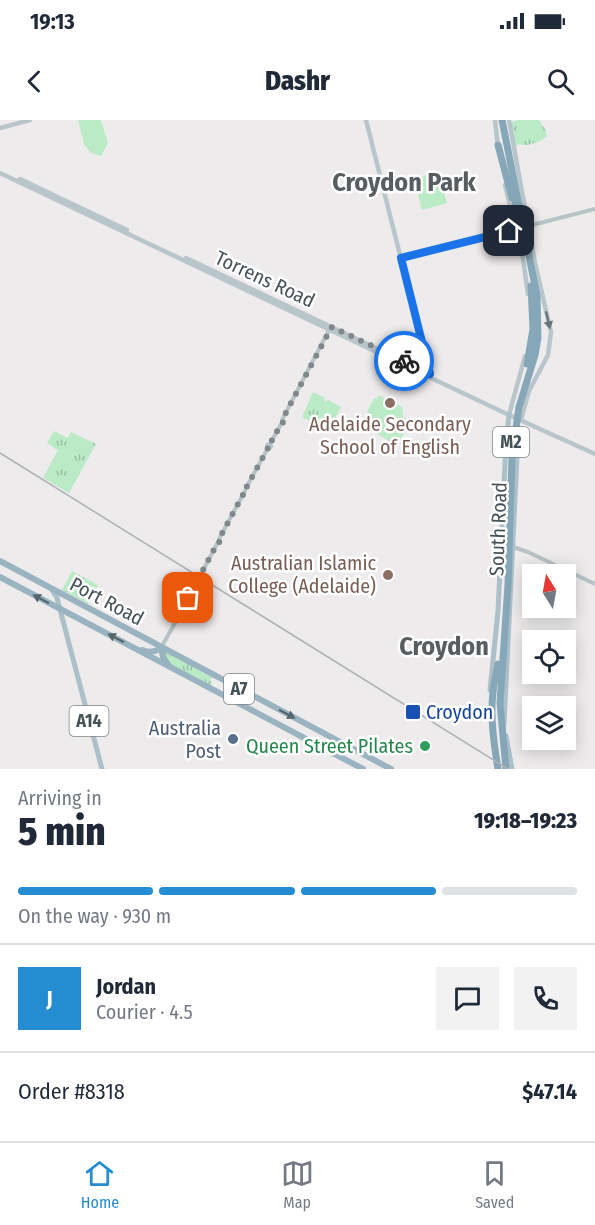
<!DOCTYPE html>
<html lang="en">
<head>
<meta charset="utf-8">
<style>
	:root { --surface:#fff; --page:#f2f2f3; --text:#1f2937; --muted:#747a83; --line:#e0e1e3; --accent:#248cd0 }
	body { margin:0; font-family:"Fira Sans Condensed",sans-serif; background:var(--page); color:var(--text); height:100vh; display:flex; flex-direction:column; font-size:22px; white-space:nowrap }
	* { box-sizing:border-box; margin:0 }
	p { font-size:20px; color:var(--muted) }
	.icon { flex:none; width:33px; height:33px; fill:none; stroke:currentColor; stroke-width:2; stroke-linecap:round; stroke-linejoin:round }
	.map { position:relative; height:649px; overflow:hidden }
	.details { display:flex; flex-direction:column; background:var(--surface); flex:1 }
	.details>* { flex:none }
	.needle { width:39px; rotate:349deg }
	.buttons { position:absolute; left:522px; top:444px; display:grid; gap:12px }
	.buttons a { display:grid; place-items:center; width:54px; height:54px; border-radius:0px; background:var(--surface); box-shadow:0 3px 15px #0003; font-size:30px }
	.pin { position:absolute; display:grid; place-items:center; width:51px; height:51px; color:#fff; margin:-26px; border-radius:12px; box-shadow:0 3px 9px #0006 }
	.courier { position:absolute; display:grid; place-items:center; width:60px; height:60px; margin:-30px; border:4px solid #1a73e8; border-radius:50%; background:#fff; color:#222; box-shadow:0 2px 8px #0007 }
	.head em { font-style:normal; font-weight:800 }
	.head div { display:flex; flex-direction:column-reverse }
	.head { display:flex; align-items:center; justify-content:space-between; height:102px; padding:0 18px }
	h1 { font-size:39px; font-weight:800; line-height:45px }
	.bar { display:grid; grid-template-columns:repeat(4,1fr); gap:9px 6px; align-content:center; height:72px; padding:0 18px }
	.bar i { height:8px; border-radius:4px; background:var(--line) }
	.bar .active { background:var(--accent) }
	.bar p { grid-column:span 4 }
	.line { display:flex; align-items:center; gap:15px; padding:0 18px; border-top:2px solid var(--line) }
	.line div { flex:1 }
	.round { display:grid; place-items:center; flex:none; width:63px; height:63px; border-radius:0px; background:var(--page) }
	.status { display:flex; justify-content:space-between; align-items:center; height:42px; padding:0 30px; background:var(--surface); direction:ltr }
	.status svg { height:16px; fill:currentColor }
	header { display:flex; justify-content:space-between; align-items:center; height:78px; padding:0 18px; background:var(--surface); font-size:27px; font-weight:800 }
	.tabs { display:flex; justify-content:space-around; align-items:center; height:84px; border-top:2px solid var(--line); background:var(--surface); font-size:16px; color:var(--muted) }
	.tabs a { display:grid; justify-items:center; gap:3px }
	.tabs .active { color:var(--accent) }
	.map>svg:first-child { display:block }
</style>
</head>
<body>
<div class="status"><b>19:13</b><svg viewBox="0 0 49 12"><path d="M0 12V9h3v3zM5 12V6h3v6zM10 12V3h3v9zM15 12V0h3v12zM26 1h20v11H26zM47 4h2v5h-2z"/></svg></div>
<header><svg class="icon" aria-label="back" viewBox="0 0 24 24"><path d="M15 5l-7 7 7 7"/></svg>Dashr<svg class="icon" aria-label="search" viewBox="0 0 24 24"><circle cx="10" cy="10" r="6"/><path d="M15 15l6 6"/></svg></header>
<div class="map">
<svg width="595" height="649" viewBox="0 0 595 649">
	<defs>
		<pattern id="grass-tufts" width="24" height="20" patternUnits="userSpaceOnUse" patternTransform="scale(1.5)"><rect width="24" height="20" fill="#bbeac6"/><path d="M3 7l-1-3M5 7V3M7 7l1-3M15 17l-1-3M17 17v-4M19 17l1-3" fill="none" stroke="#9ac0a4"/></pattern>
	</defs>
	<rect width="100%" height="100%" fill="#eeebec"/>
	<!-- grass -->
	<g fill="url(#grass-tufts)">
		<path d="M518,0H539L546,11L547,16C541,22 527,27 520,24L515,26L511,2Z"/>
		<path d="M313,272L325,278L324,280L326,282L328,280L341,287L334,300L332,299L326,310L302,297Z"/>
		<path d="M54,311L68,318L71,312L96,324L69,373L43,358L58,330L47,323Z"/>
		<path d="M72,451L98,465L88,484L62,470Z"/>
		<path d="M165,532L213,556L211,560L212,567L168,543L164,534Z"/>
	</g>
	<!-- pitch -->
	<g fill="#bbeac6">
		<path d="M78,0H101L108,23L101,36L91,33L84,24Z"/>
		<path d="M439,52L447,83L422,90L414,59Z"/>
		<path d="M379,275L402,287L403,297L411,301L397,326L361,304L374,278L376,279Z"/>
	</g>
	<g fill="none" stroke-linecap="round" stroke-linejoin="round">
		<!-- tertiary -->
		<g stroke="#b7c3c7" stroke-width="4">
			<path d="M528,106L595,89"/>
			<path d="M401,138L516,110"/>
			<path d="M282,300L329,210"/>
			<path d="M270,324L281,304"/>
			<path d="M246,368L268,328L267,325L270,324L271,327L268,328"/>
			<path d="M219,419L245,371"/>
			<path d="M513,427L528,432L595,464"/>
			<path d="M181,492L218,422"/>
			<path d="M162,526L179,496"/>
		</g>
		<!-- secondary -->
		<g stroke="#b8c6cc" stroke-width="4.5">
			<path d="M366,0L430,254L429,256"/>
			<path d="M495,0L498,27"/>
			<path d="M509,0L535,143L551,212L548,235L529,271L521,300"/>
			<path d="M0,8L30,0"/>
			<path d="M0,53L509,295L595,334"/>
			<path d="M20,59L127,110"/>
			<path d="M505,65L523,139L528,174"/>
			<path d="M186,138L403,241"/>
			<path d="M509,295L525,236"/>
		</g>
		<!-- primary -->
		<g stroke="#acc0c9" stroke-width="5">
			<path d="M52,470L57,478L102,649"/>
			<path d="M490,570L498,491L506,323L509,295"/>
			<path d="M504,604L518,316"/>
			<path d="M506,616L512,649"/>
		</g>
		<!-- trunk -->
		<g stroke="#99b4c0" stroke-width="6">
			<path d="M0,441L391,649"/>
			<path d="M0,457L363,649"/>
			<path d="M161,528L163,537L169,546"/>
			<path d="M142,530C149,533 155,532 161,528"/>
		</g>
		<!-- motorway -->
		<g stroke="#86a7b8" stroke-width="7">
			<path d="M502,0L537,176L538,218L535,235L519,287L512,337L508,465L500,583L506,649"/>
			<path d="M498,25L512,78"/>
			<path d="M514,75L520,108"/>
			<path d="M527,244L533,209L531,166"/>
			<path d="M498,649C494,624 490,597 493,572C494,563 496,553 498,544"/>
		</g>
		<!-- rail -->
		<path stroke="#aeb2b6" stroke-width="1.5" d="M0,333L508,649"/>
	</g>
	<!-- one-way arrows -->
	<defs><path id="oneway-solid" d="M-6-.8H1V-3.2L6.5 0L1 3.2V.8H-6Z" transform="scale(1.5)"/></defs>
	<use fill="#68757a" href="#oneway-solid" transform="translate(548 200) rotate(77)"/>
	<g fill="#56666c">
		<use href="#oneway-solid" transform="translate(41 479) rotate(-152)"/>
		<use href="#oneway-solid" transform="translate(116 518) rotate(-152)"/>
		<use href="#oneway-solid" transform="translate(287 594) rotate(28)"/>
	</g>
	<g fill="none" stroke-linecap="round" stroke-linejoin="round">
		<!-- done -->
		<path stroke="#80888b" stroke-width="6" stroke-dasharray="0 10.8" d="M188,478L218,422H220L219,419L245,371L247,370L246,368L268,328L267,325L270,324L281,304L283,303L282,300L330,210L332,207L404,241"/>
		<!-- route -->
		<path stroke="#1a73e8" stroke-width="8" d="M404,241L430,254L401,138L509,111"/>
	</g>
	<!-- markers -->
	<g fill="#8d6e63" stroke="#fff" stroke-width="2">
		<circle cx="390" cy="283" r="6"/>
		<circle cx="388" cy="455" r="6"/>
	</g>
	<rect fill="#1a4fb4" stroke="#fff" stroke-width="2" x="405" y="584" width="16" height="16" rx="3"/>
	<circle fill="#5c6f8a" stroke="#fff" stroke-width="2" cx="233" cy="619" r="6"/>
	<circle fill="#2e9e5b" stroke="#fff" stroke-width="2" cx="425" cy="626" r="6"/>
	<g text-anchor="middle" stroke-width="5" stroke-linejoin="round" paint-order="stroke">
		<!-- shield labels -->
		<g fill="#fff" stroke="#7d8689" stroke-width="1.5">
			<rect x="493" y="307" width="36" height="30" rx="4.5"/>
			<rect x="224" y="554" width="30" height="30" rx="4.5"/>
			<rect x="69.5" y="586" width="39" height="30" rx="4.5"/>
		</g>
		<g font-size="18" font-weight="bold" fill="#455257">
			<text x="511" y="328">M2</text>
			<text x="239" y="575">A7</text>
			<text x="89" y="607">A14</text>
		</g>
		<!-- street labels -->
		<g font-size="20" fill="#455257" stroke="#fff">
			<text transform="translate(265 159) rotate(25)" y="7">Torrens Road</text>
			<text transform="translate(498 409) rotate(-88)" y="7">South Road</text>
			<text transform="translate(107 481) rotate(28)" y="7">Port Road</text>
		</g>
		<!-- education labels -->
		<g font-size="20" fill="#785e54" stroke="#fff">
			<text x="390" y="311">Adelaide Secondary<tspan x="390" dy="23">School of English</tspan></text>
			<text x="376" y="450" text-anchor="end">Australian Islamic<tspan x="376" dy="23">College (Adelaide)</tspan></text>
		</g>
		<!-- transit labels -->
		<g font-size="20" fill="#164399" stroke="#fff" text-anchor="start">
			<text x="426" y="599">Croydon</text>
		</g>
		<!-- service labels -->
		<g font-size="20" fill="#4e5e75" stroke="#fff" text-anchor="end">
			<text x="221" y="615">Australia<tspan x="221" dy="23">Post</tspan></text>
		</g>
		<!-- leisure labels -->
		<g font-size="20" fill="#27864d" stroke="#fff" text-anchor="end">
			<text x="413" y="633">Queen Street Pilates</text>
		</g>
		<!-- district labels -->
		<g font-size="26" font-weight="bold" fill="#595d60" stroke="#fff">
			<text x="404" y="71">Croydon Park</text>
			<text x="444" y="535">Croydon</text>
		</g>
	</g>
</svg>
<div class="buttons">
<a><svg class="needle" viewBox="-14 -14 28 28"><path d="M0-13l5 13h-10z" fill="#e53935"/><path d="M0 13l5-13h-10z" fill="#747a83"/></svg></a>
<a><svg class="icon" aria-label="locate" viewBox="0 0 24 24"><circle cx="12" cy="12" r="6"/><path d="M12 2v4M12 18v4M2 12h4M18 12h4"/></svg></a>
<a><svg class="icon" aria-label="layers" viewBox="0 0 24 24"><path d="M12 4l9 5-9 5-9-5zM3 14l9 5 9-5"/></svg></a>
</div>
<div class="pin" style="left:188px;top:478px;background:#ea580c"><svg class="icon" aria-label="bag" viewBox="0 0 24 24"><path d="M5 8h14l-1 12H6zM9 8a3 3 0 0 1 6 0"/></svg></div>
<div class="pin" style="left:509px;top:111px;background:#1f2937"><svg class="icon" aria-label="home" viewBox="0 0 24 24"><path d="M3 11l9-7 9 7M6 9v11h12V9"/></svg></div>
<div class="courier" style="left:404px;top:241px"><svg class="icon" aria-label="bike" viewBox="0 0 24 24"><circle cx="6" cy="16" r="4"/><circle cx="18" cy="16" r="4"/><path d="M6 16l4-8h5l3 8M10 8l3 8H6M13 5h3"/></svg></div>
</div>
<section class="details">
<div class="head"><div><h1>5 min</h1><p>Arriving in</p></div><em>19:18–19:23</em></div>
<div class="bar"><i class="active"></i><i class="active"></i><i class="active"></i><i></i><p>On the way · 930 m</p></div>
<div class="line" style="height:108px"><b class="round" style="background:var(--accent);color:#fff">J</b><div><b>Jordan</b><p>Courier · 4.5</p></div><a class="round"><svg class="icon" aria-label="chat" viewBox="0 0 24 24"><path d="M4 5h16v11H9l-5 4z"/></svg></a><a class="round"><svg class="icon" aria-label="phone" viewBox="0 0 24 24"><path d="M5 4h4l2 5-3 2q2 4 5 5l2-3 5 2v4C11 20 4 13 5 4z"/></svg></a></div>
<div class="line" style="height:78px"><div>Order #8318</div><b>$47.14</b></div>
</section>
<nav class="tabs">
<a class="active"><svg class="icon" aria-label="home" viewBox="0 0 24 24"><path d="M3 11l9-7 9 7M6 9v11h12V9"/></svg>Home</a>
<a><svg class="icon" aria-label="map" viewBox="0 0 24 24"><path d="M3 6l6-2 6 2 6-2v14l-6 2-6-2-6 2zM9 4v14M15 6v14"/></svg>Map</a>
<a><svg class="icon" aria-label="saved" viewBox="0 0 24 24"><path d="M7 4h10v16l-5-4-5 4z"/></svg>Saved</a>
</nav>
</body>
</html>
